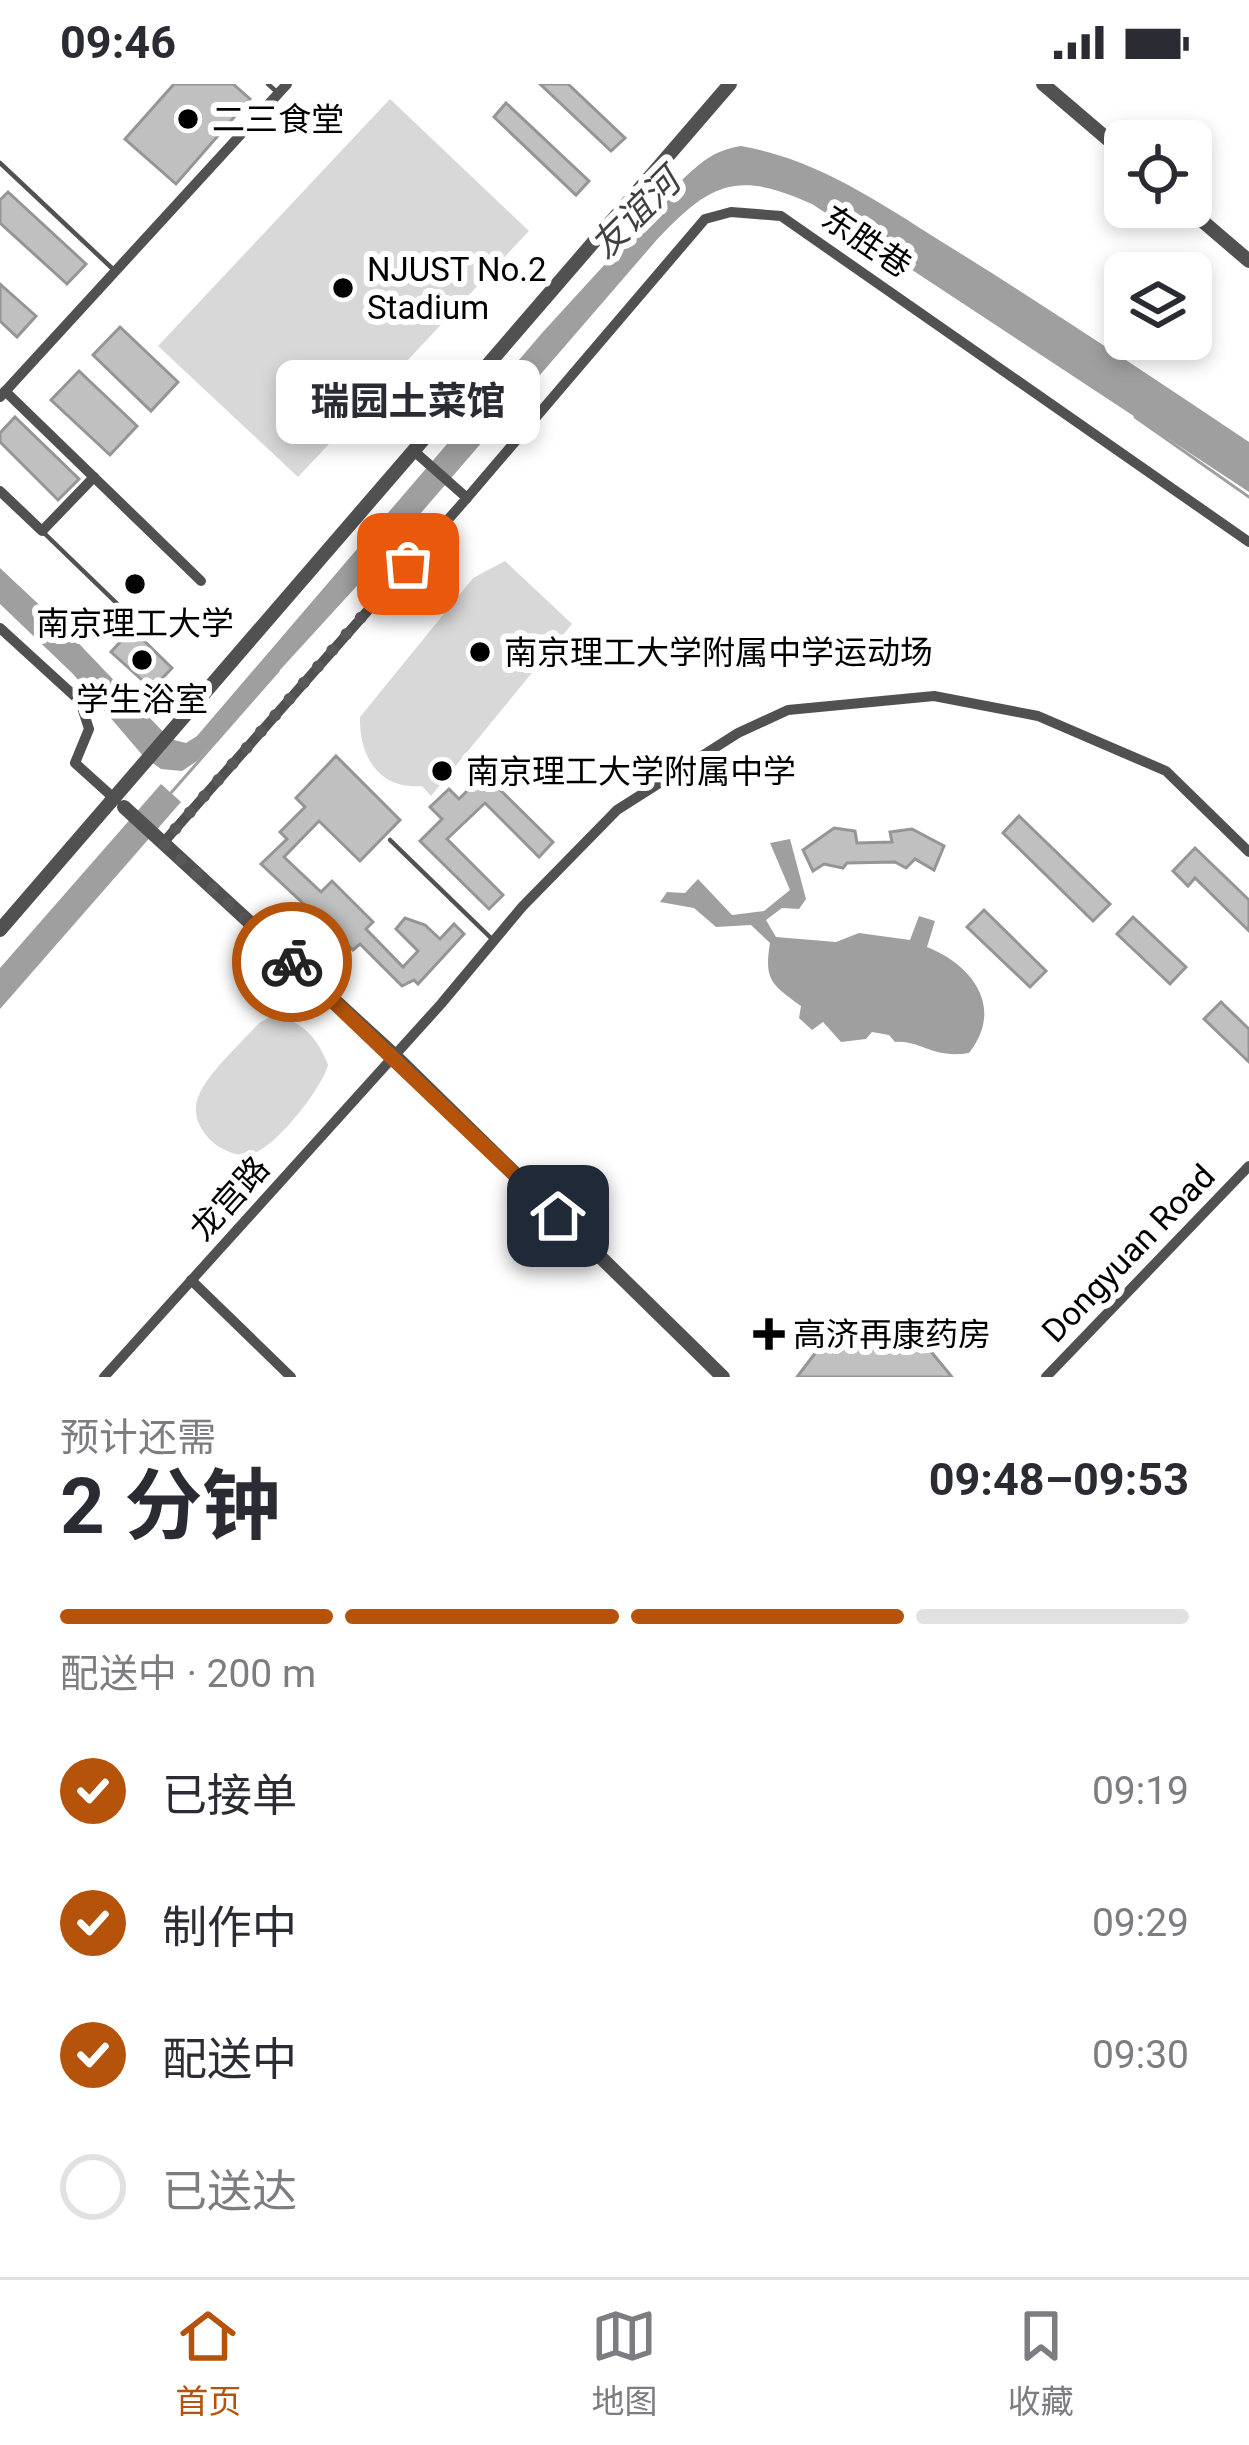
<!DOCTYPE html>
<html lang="zh">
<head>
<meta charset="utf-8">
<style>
	:root { --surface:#fff; --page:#f2f2f3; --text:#2b2b33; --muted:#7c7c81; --line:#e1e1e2; --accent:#b45309 }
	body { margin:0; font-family:Roboto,"Noto Sans SC",sans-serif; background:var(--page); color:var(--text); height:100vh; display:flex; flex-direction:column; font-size:45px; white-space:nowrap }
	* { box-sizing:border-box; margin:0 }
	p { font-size:39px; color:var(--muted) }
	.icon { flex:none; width:66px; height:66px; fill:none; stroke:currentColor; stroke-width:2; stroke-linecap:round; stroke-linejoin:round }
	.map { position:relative; height:1293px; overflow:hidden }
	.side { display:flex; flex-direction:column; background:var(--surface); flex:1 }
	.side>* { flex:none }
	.controls { position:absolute; left:1104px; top:36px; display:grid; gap:24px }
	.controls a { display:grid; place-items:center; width:108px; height:108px; border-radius:18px; background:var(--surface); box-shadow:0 6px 18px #0003; font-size:60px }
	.pin { position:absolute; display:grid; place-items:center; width:102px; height:102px; color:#fff; margin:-51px; border-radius:24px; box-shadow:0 6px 18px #0006 }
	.courier { position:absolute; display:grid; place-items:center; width:120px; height:120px; margin:-60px; border:9px solid #b45309; border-radius:50%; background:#fff; color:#222; box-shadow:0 3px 15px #0007 }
	.bubble { position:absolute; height:84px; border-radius:18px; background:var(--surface); box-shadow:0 6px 18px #0003; font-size:39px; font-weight:700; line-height:84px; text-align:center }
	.summary em { font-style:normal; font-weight:700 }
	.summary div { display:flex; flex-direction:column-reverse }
	.summary { display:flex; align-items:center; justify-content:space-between; height:204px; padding:0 60px }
	h1 { font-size:78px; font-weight:700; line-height:90px }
	.bar { display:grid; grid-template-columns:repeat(4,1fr); gap:18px 12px; align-content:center; height:144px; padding:0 60px }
	.bar i { height:15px; border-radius:9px; background:var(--line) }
	.bar .on { background:var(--accent) }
	.bar p { grid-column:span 4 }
	ol { padding:0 60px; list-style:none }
	li { display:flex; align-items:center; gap:36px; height:132px }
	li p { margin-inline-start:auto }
	li .icon { padding:12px; border-radius:50%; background:var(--accent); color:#fff; stroke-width:4 }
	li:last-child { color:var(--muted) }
	li i { width:66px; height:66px; border:6px solid var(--line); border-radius:50% }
	.status { display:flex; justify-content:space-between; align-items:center; height:84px; padding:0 60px; background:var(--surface); direction:ltr }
	.status svg { height:33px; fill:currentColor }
	.dock { display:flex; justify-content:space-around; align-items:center; height:168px; border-top:3px solid var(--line); background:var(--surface); font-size:33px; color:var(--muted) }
	.dock a { display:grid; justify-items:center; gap:6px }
	.dock .on { color:var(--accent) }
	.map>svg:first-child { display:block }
</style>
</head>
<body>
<div class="status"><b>09:46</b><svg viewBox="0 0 49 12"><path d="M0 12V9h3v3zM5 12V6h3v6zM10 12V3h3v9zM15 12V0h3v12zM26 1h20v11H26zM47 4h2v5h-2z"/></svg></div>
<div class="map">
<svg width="1249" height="1293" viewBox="0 0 1249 1293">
	<rect width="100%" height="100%" fill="#fff"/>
	<!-- green -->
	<g fill="#d8d8d8">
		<path d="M390,15L529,147L298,393L158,262Z"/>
		<path d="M505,477L572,540L431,712L422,702C378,706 359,671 360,633L473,494Z"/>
		<path d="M272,932C301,935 318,954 328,981C323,1003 274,1066 251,1070C221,1076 185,1041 199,1011C208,989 242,958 259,939Z"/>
	</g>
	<!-- water -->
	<g fill="#9f9f9f">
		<path d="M741,62C822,76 887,124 955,166C1055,228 1152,293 1249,358V408L812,120C735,85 709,100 654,159L376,481L197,677L182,687L161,685L144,673L73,590L0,520V484L64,544L170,655L186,659L197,652L542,249L681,97C700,79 714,66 741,62Z"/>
		<path d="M161,700L181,718L0,925V884Z"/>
		<path d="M790,755L806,815L799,825L782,824L766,836L776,853L836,858L859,849L910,856L919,832L935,837L927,863C972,881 1005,923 969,969C932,975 921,956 895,958L889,951L872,948L866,955L841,958L823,938L812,946L799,934L801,922C771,900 764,896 770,859L751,841L716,843L694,824L660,818L667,808L685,809L698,795L732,831L764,827L790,806L770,759Z"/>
	</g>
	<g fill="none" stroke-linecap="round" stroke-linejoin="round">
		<!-- stream -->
		<g stroke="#9f9f9f" stroke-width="3">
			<path d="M1135,333L1249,413"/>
			<path d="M170,710L278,587"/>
		</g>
	</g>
	<!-- building -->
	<g fill="#c0c0c0" stroke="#959595" stroke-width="3">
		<path d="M174,0H233L250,15L176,100L125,55Z"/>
		<path d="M540,0H568L625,54L611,67Z"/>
		<path d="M506,19L589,97L576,111L494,33Z"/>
		<path d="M8,108L86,180L67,200L0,139V116Z"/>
		<path d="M0,200L36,232L17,253L0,237Z"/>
		<path d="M120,243L178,298L151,327L93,271Z"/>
		<path d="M79,287L137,342L110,371L51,316Z"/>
		<path d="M15,333L79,395L58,416L0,358V349Z"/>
		<path d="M132,545L172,584L152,605L111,568Z"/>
		<path d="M336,672L400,736L360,777L319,737L284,773L321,808L332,797L373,838L366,845L403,883L418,867L396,845L405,834L425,841L440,855L454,840L464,850L418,900L414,896L402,902L360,860L353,866L261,780L287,755L280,748L305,723L296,714Z"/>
		<path d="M484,690L553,758L539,773L485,719L447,755L503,811L489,825L420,757L442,735L430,723L449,705L459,715Z"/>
		<path d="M1019,732L1110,820L1093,837L1003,749Z"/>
		<path d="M834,744L855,747L857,759L892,758L890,748L912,745L944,762L934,786L915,775L906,784L895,778L847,779L843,784L824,780L813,787L803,766Z"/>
		<path d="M1195,764L1249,816V847L1195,794L1188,802L1173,787Z"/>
		<path d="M984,826L1046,887L1030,903L967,843Z"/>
		<path d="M1133,833L1186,883L1170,900L1117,850Z"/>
		<path d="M1221,918L1249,945V978L1204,935Z"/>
		<path d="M864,1250L910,1253L928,1264L952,1293H797L816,1268L844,1253Z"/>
	</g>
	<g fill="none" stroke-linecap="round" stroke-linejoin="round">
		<!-- service -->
		<g stroke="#515151" stroke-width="4.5">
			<path d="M268,0L278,9"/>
			<path d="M0,79L115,187"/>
			<path d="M42,447L135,537"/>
			<path d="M390,756L493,856"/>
		</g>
		<!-- minor -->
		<g stroke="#515151" stroke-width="10">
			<path d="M5,307L201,497"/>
			<path d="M0,313L287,0"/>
			<path d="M415,368L467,414"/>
			<path d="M0,407L42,447L94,393"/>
			<path d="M0,544L80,617L89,645L75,679L116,716"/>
			<path d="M163,759L467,414L705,135L731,128L781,132L1249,458"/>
			<path d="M191,1196L291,1293"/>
			<path d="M104,1293L441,920L522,823L617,726L738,649L788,626L934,612L1038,632L1166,687L1249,768"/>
			<path d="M1046,1293L1249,1082"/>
		</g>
		<!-- tertiary -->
		<g stroke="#515151" stroke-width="14">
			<path d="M1043,0L1125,70"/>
			<path d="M1186,123L1249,177"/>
			<path d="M124,723L394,971L723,1293"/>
			<path d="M0,846L730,0"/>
		</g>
	</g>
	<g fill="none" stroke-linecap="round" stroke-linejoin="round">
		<!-- done -->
		<path stroke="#595959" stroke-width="12" stroke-dasharray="0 21.6" d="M292,878L163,759L408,480"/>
		<!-- route -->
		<path stroke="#b45309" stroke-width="15" d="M292,878L558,1132"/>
	</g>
	<!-- markers -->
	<g fill="#000" stroke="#fff" stroke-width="4.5">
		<circle cx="188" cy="35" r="12"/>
		<circle cx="343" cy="204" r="12"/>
		<circle cx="135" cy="500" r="12"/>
		<circle cx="480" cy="568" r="12"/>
		<circle cx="142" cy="576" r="12"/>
		<circle cx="442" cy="687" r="12"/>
		<path d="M763 1232h12v12h12v12h-12v12h-12v-12h-12v-12h12z"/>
	</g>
	<g text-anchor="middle" stroke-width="12" stroke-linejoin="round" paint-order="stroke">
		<!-- poi labels -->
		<g font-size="33" fill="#000" stroke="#fff" text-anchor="start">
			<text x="212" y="47">二三食堂</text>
			<text x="367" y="197">NJUST No.2<tspan x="367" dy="38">Stadium</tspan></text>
			<text x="135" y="551" text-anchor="middle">南京理工大学</text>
			<text x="504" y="580">南京理工大学附属中学运动场</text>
			<text x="142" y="627" text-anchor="middle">学生浴室</text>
			<text x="466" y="699">南京理工大学附属中学</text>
			<text x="793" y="1262">高济再康药房</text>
		</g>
		<!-- street labels -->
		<g font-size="33" fill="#000" stroke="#fff">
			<text transform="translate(867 157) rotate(34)" y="12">东胜巷</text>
			<text transform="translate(229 1114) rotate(-48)" y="12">龙宫路</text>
			<text transform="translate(1128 1169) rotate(-46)" y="12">Dongyuan Road</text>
		</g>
		<!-- water labels -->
		<g font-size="36" font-style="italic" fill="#404040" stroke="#fff">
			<text transform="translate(635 129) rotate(-45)" y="13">友谊河</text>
		</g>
	</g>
</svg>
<div class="controls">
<a><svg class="icon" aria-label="locate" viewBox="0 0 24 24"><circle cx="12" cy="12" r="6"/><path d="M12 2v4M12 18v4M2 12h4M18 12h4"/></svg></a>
<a><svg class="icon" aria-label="layers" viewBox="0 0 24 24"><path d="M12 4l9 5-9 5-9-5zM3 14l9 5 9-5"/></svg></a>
</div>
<div class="pin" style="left:408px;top:480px;background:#ea580c"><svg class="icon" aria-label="bag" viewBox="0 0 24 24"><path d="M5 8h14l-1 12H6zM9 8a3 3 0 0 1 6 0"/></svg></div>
<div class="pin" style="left:558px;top:1132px;background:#1f2937"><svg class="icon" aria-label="home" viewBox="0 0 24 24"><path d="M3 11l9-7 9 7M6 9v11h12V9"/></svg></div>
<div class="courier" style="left:292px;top:878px"><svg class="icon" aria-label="bike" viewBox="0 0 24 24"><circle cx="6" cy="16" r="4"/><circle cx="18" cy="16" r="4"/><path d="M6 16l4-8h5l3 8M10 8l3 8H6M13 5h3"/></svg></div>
<div class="bubble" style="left:276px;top:276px;width:264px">瑞园土菜馆</div>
</div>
<section class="side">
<div class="summary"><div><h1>2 分钟</h1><p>预计还需</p></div><em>09:48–09:53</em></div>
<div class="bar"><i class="on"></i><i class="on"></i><i class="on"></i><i></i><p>配送中 · 200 m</p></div>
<ol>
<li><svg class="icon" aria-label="check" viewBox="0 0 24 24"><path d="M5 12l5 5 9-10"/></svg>已接单<p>09:19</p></li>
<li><svg class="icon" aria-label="check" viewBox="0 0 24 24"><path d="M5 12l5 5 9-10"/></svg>制作中<p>09:29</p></li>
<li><svg class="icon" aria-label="check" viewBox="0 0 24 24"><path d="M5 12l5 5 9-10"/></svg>配送中<p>09:30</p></li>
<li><i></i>已送达</li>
</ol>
</section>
<nav class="dock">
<a class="on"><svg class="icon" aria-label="home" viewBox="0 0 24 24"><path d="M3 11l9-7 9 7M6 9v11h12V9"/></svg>首页</a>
<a><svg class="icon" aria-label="map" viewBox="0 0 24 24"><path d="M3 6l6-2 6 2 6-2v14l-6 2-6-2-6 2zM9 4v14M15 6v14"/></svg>地图</a>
<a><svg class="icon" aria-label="saved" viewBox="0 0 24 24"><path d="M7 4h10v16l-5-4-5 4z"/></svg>收藏</a>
</nav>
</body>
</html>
